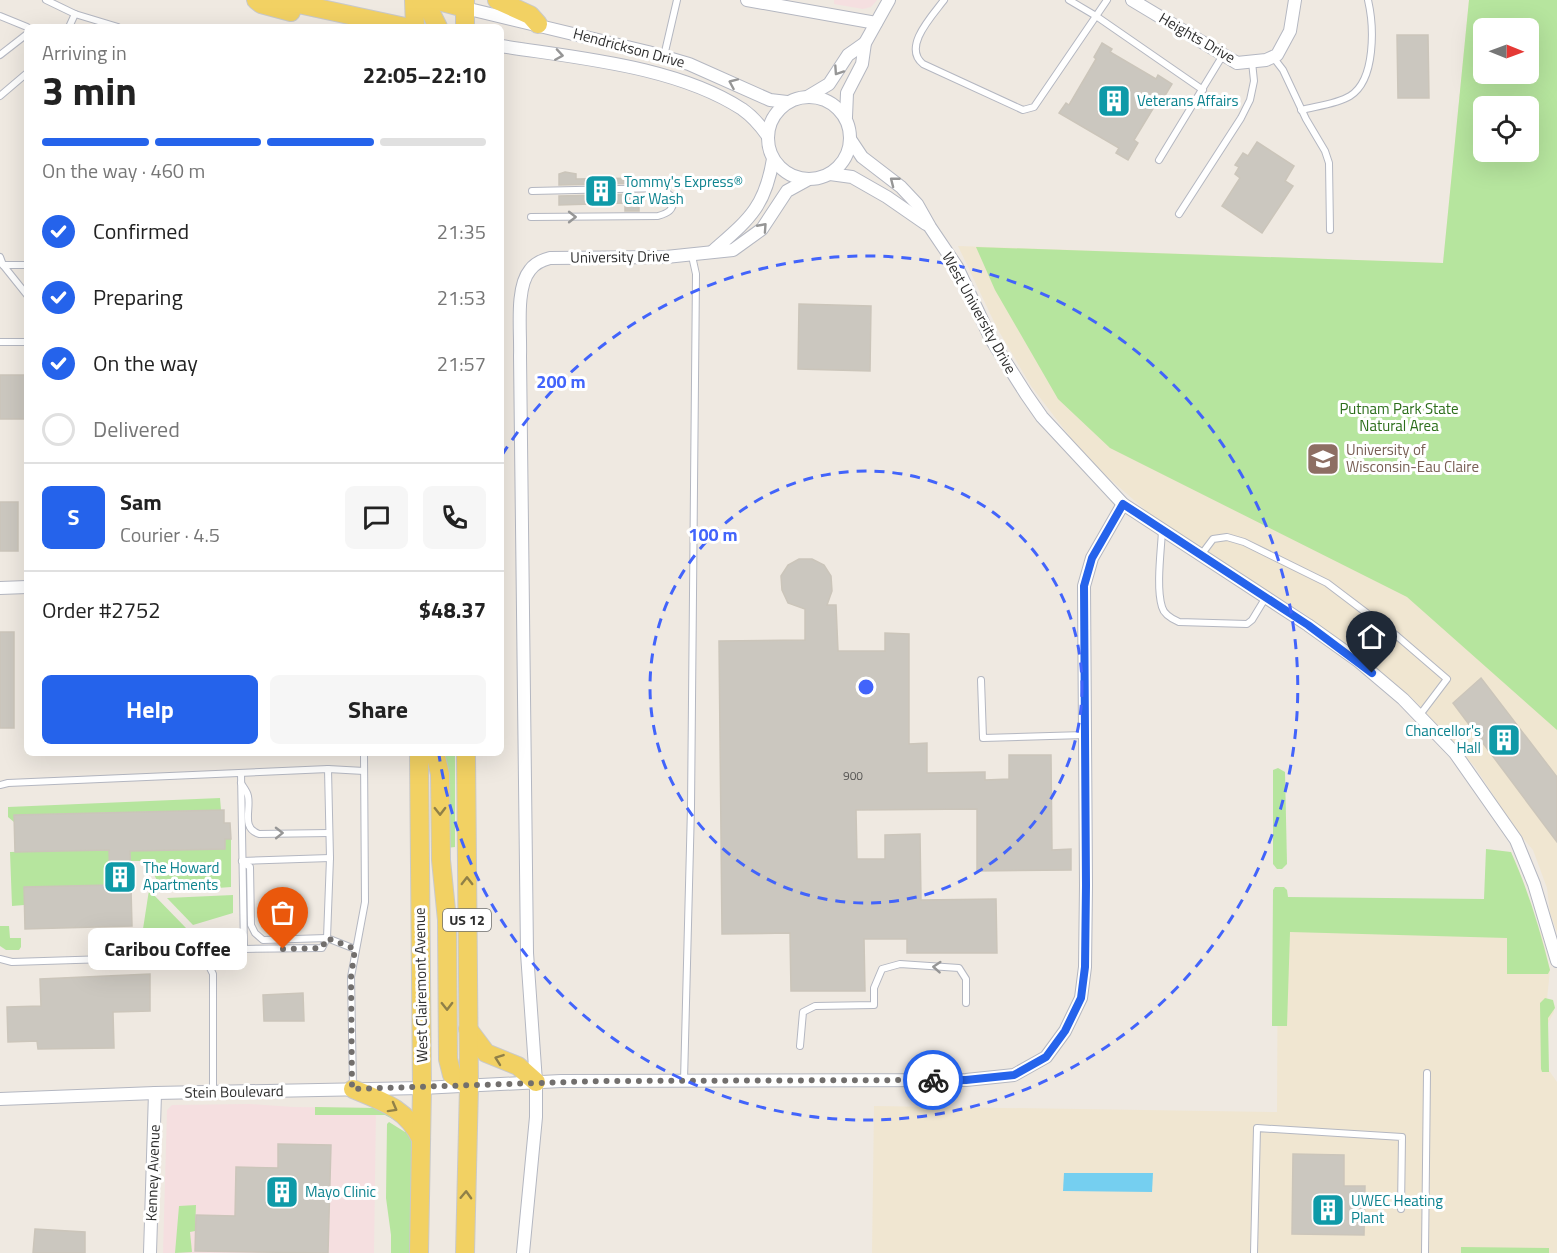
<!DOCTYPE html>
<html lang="en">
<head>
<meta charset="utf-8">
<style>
	:root { --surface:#fff; --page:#f6f6f6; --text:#222; --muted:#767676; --line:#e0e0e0; --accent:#2563eb }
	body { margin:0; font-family:"Titillium Web",sans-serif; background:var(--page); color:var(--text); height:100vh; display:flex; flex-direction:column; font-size:22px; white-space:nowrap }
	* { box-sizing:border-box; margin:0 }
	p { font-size:20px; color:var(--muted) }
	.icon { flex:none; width:33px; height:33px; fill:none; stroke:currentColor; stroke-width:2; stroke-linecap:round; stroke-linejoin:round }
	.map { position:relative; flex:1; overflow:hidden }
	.drawer { position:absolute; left:24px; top:24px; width:480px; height:732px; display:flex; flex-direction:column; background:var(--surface); border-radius:9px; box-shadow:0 6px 24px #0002 }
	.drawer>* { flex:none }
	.needle { width:39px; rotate:91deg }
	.buttons { position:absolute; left:1473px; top:18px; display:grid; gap:12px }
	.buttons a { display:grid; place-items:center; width:66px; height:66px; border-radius:9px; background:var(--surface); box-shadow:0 6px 24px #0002; font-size:30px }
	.pin { position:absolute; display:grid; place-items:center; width:51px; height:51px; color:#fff; margin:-62px -26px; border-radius:50% 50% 50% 0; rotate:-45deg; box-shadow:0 0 6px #0007 }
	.pin .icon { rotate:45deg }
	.courier { position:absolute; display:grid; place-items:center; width:60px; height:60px; margin:-30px; border:4px solid #2563eb; border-radius:50%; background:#fff; color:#222; box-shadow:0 2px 8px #0007 }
	.bubble { position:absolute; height:42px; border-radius:9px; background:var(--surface); box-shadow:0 6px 24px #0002; font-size:20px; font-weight:700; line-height:42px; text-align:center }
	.summary em { font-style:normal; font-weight:700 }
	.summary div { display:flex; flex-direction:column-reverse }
	.summary { display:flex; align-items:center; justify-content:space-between; height:102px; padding:0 18px }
	h1 { font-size:39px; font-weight:700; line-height:45px }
	.bar { display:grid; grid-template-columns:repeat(4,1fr); gap:9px 6px; align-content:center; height:72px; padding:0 18px }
	.bar i { height:8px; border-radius:4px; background:var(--line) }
	.bar .on { background:var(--accent) }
	.bar p { grid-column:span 4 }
	.line { display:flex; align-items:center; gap:15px; padding:0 18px; border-top:2px solid var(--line) }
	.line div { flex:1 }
	.round { display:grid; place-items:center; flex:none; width:63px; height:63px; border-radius:9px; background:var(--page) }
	ol { padding:0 18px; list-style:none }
	li { display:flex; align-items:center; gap:18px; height:66px }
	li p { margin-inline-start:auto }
	li .icon { padding:6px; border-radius:50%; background:var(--accent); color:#fff; stroke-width:4 }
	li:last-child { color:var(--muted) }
	li i { width:33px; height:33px; border:3px solid var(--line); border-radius:50% }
	.action { display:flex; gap:12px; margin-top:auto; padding:12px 18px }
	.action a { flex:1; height:69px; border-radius:9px; background:var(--accent); color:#fff; font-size:24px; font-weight:700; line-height:69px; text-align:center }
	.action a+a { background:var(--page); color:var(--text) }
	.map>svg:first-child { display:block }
</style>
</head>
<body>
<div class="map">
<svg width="1557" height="1253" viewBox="0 0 1557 1253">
	<rect width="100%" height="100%" fill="#efe9e1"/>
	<!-- education -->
	<g fill="#f0e6d1" fill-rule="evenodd">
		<path d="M1469,0H1557V932L1550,913L1547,888L1533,850L1515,829L1475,767L1449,738L1413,699L1356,652L1302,612L1186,540L1159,522L1103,473L1077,446L1031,386L997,328L958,246L1443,263ZM1484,28H1528V74H1484ZM1484,106H1528V152H1484Z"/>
		<path d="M1278,907L1541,932L1550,970L1547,999L1554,1004V1012L1548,1023V1069L1557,1082V1253H872L874,1106L1277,1112Z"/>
	</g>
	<!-- medical -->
	<g fill="#f5dfe0">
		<path d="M834,0H877L871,7L863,9L834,4Z"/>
		<path d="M250,1104L293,1107L376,1108L374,1253H163L167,1110L172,1105Z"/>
	</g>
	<!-- green -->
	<g fill="#b6e59e" fill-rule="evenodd">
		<path d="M1469,0H1557V730L1407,597L1110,448L1058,399L995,290L976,247L1443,263ZM1484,28H1528V74H1484ZM1484,106H1528V152H1484Z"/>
		<path d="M443,753H455V847L447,848Z"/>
		<path d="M1278,768L1285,772L1287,864L1282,869H1277L1273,864V770Z"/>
		<path d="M220,798L221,810L14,815V822L8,817V807Z"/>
		<path d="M225,839H231V887L163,892L147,861H130V851L224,849Z"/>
		<path d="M1486,849L1511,852C1528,890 1540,929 1550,970L1548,974H1507V938L1290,932L1287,1026H1272L1273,890L1275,887H1284L1287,890L1288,897L1484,899Z"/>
		<path d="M109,850L110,885L24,887V905L12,906L10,852Z"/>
		<path d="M149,890L186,928L143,929Z"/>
		<path d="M233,895V913L193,925L167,898Z"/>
		<path d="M0,926H9L10,938H21V947L19,950H6L0,946Z"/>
		<path d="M1545,998L1553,1000L1555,1008L1548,1018L1549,1072H1542L1541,1069L1540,1003Z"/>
		<path d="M315,1107L376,1108L390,1111L400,1123L385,1115H315Z"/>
		<path d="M389,1122L405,1132L409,1131L413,1144L411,1253H391V1235L386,1198L387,1124Z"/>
		<path d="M196,1205L195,1231L190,1232L192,1252L175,1253L179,1206Z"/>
		<path d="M1461,1247L1549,1248V1253H1461Z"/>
	</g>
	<!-- water -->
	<path fill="#75cff0" d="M1064,1173H1153L1152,1192L1063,1191Z"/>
	<!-- building -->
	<g fill="#cbc7bf" stroke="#cbc5ba" stroke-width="1.5">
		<path d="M1397,35H1428L1429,98H1398Z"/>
		<path d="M1102,43L1112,49L1110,52L1156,79L1158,75L1172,84L1163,99L1160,97L1134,140L1138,143L1128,160L1116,153L1119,148L1059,113L1066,103L1069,105L1096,59L1094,57Z"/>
		<path d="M1257,142L1294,166L1285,181L1293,186L1262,233L1222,206L1240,178L1235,174L1239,167L1235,165L1243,153L1248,156Z"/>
		<path d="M565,172L576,174V179L642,178V183L559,185V174Z"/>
		<path d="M643,194V204L639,207V211H625V203L559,205V196Z"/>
		<path d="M799,304L871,306L870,371L798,369Z"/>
		<rect x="0" y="375" width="27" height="44"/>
		<rect x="0" y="502" width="18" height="49"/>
		<path d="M799,559H812L824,565L831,576L832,591L827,605H836L838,651H885V633L909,634V744L927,743V773L985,772V780L1009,779V755H1051L1052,850L1071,849V870L977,871V809L856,810L857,859H885V835L920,834L921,900L996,899L997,953H907V939H864L865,991H791L790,933L722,934L719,641L805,640V609L788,603L782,590L781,576L788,565Z"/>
		<rect x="0" y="632" width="14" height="96"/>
		<path d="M1481,678L1557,777V842L1453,703Z"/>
		<path d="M224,810V823H230L231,839H225V849L130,851L132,926L25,929L24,887L110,885L109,850L15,852L14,815Z"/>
		<path d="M150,974V1011L113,1012L114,1048L38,1049L37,1041L8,1042L7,1007L41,1006L40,979Z"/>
		<path d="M303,993L304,1021H264L263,995Z"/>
		<path d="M278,1144L331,1145L328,1253L195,1251L196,1215L235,1216L236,1167L278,1168Z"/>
		<path d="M1293,1154L1344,1155V1186H1365L1364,1235L1292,1234Z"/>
		<path d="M35,1229L85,1232V1253H33Z"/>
	</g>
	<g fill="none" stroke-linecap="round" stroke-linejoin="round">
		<defs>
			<g id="service">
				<path d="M46,0L75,14L118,27"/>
				<path d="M944,0C932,16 902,47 923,64L1023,110L1034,107L1107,0"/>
				<path d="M1069,0L1096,16L1203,90"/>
				<path d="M0,16L27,27"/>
				<path d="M69,27L75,14"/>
				<path d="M0,55L27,34"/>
				<path d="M664,56L677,0"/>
				<path d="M1273,57L1283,70L1306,119L1325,151L1329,163L1330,230"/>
				<path d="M0,96L27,73"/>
				<path d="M1301,110C1317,106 1337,104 1350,96C1376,80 1374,26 1368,0"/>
				<path d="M1159,160L1223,55"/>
				<path d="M1179,214L1241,118L1250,100L1254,81L1252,62"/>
				<path d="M531,217L658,216C668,213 673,211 674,199L662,188L532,191"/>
				<path d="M0,257L3,265L27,295"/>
				<path d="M3,265H27"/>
				<path d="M0,342H27"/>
				<path d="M1162,531C1161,551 1156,588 1162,607C1164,615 1172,619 1179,622L1247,624L1252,620L1266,597"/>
				<path d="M1201,555L1213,539L1227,537L1244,542L1327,583L1397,636L1447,679L1419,716"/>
				<path d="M981,680L983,738L1084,735"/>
				<path d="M328,769L330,858L327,938L355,949"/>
				<path d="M241,773L244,949L322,948L327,938L263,940L255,933L251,925L250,867L242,861"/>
				<path d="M241,783C243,787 247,791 248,796C251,810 241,828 259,834L329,833"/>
				<path d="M0,785L8,783L328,769L364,771"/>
				<path d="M242,861L330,858"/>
				<path d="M0,959L12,962L139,958H193L206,960L213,974V1092"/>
				<path d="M800,1046L803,1012L815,1006L874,1005V988L882,969L900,964L959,968L966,979V1003"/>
				<path d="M684,1081L691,807L696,274L692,256"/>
				<path d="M353,1087L351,977L365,902L364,753"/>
				<path d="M1254,1253L1257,1128L1402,1137L1401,1209"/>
				<path d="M1425,1253L1427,1073"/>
			</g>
			<g id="minor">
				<path d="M747,0L876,23"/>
				<path d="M1132,0L1237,63L1266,60L1277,55L1290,31L1295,0"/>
				<path d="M465,8L648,52L689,64L770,100L787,102"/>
				<path d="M501,46C577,58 676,66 742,109C752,116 760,125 767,135"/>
				<path d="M809,96L829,84L848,55L865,43"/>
				<circle cx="809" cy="138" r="41"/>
				<path d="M846,117L847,93L862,64L865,43L889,0"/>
				<path d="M850,139L862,157L901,187L917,204L930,227L957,267L991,339L1026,394L1042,417L1123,504L1308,625L1357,660L1403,699L1455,753L1516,840L1534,884L1557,961"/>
				<path d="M830,174L852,177L887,197L926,224"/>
				<path d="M713,251C748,220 765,208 773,159"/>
				<path d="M0,588L27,587"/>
				<path d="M0,1099L155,1093L422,1088L561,1081L966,1080L1014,1075L1046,1057L1065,1031L1081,998L1085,967L1086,885L1084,586L1092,558L1123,504"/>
				<path d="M150,1253L155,1093"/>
				<path d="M523,1253L536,1117V1082L527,953L520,356C521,332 515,288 530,270C535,263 542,260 550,258L666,257L733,250L762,229L787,191L807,180"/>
			</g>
			<g id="primary">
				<path d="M256,0L261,4L291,12"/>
				<path d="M280,0L405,27"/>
				<path d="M414,0L415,27"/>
				<path d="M421,0L431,13L438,27"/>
				<path d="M435,0L465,8"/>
				<path d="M497,0L530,15L538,24"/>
				<path d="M465,27V0"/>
				<path d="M435,753L440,774L441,860L447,920L448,1059L452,1075L469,1086"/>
				<path d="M468,1029L486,1053L518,1066L536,1082"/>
				<path d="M353,1089C382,1101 407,1109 421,1139"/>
				<path d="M419,1253L422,1088L419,753"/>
				<path d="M465,1253L469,1086L466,753"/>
			</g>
		</defs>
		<!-- service casing -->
		<use href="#service" stroke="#b4b7c1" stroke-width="8"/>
		<!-- minor casing -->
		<use href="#minor" stroke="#b4b7c1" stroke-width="14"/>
		<!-- primary casing -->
		<use href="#primary" stroke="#c9c9c9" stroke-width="20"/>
		<!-- service -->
		<use href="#service" stroke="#fff" stroke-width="6"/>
		<!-- minor -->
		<use href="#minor" stroke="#fff" stroke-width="12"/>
		<!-- primary -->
		<use href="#primary" stroke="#f2d163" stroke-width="18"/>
	</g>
	<!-- one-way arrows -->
	<defs><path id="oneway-chevron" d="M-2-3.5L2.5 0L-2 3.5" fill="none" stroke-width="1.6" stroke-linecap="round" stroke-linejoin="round" transform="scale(1.5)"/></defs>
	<g stroke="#969696">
		<use href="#oneway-chevron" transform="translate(559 55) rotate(9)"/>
		<use href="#oneway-chevron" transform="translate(838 71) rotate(124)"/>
		<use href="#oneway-chevron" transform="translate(733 83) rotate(-156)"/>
		<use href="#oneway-chevron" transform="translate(894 181) rotate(-142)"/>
		<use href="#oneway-chevron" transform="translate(572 217)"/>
		<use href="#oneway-chevron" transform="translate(763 227) rotate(-48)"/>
		<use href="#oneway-chevron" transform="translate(279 833) rotate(-1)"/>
		<use href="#oneway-chevron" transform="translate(937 967) rotate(-176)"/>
	</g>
	<g stroke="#908048">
		<use href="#oneway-chevron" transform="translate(440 811) rotate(89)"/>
		<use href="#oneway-chevron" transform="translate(467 881) rotate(-90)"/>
		<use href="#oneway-chevron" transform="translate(447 1006) rotate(89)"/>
		<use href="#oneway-chevron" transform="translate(499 1059) rotate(-160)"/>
		<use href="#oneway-chevron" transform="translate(393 1108) rotate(29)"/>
		<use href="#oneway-chevron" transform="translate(466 1195) rotate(-88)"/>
	</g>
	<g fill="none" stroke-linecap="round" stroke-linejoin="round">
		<!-- done -->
		<path stroke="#726f6d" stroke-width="6" stroke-dasharray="0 10.8" d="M283,949L322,948L327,938L355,949L351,977L352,1089L601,1081L933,1080"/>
		<!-- route -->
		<path stroke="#2563eb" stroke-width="8" d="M933,1080H966L1014,1075L1046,1057L1065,1031L1081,998L1085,967L1086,885L1084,586L1092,558L1123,504L1308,625L1372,673"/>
	</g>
	<!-- distance rings -->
	<g fill="none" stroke="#4264fb" stroke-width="3" stroke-dasharray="10 8">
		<circle cx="866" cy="687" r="216"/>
		<path d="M502 455A432 432 0 1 1 439 755"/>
	</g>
	<!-- icons -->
	<defs>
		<symbol id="building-square" viewBox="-11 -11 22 22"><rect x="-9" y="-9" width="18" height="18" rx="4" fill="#0f9aa8" stroke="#fff"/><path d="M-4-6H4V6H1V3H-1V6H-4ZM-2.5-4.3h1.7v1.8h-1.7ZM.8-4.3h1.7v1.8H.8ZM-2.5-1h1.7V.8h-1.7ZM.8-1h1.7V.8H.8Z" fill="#fff"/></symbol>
		<symbol id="university-square" viewBox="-11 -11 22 22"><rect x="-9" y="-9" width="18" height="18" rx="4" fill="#8d6e63" stroke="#fff"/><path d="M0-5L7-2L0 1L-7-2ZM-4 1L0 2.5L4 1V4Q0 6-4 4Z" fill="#fff"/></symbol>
	</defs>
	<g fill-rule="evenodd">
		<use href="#building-square" x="1095" y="82" width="38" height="38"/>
		<use href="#building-square" x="582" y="172" width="38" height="38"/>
		<use href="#university-square" x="1304" y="440" width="38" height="38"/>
		<use href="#building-square" x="1485" y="721" width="38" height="38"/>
		<use href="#building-square" x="101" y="858" width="38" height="38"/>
		<use href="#building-square" x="263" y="1173" width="38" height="38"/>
		<use href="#building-square" x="1309" y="1191" width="38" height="38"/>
	</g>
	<g text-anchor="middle" stroke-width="6" stroke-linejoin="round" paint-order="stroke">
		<!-- number labels -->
		<g font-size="12" fill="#555452">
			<text x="853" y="780">900</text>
		</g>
		<!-- shield labels -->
		<rect fill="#fff" stroke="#6d6d6d" stroke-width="1.5" x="443" y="909" width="48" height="22" rx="4.5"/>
		<g font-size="14" font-weight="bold" fill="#2e2e2e">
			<text x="467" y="925">US 12</text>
		</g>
		<!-- street labels -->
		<g font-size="15" fill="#2e2e2e" stroke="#fff">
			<text transform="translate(1197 38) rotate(30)" y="5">Heights Drive</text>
			<text transform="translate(629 48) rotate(15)" y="5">Hendrickson Drive</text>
			<text transform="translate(620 257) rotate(-1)" y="5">University Drive</text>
			<text transform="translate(979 313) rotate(61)" y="5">West University Drive</text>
			<text transform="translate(421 985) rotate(-91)" y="5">West Clairemont Avenue</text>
			<text transform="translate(234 1092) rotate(-1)" y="5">Stein Boulevard</text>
			<text transform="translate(153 1173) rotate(-88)" y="5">Kenney Avenue</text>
		</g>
		<!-- culture labels -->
		<g font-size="15" fill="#0d838f" stroke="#fff" text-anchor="start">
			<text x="1137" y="106">Veterans Affairs</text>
			<text x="624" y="187">Tommy's Express®<tspan x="624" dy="17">Car Wash</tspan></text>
			<text x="1481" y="736" text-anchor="end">Chancellor's<tspan x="1481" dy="17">Hall</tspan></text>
			<text x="143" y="873">The Howard<tspan x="143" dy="17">Apartments</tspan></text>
			<text x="305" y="1197">Mayo Clinic</text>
			<text x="1351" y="1206">UWEC Heating<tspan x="1351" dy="17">Plant</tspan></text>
		</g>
		<!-- park labels -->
		<g font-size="15" fill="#2c6e1b" stroke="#fff">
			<text x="1399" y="414">Putnam Park State<tspan x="1399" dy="17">Natural Area</tspan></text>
		</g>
		<!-- education labels -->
		<g font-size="15" fill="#785e54" stroke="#fff" text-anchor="start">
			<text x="1346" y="455">University of<tspan x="1346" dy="17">Wisconsin-Eau Claire</tspan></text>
		</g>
	</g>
	<circle cx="866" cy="687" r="9" fill="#4264fb" stroke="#fff" stroke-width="3"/>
	<g font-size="18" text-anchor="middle" font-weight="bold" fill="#4264fb" stroke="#fff" stroke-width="6" stroke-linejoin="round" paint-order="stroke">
		<text x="561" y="388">200 m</text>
		<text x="713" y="541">100 m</text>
	</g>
</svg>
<div class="buttons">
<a><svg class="needle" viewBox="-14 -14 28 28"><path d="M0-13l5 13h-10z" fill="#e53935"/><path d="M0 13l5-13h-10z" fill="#767676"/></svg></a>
<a><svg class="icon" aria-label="locate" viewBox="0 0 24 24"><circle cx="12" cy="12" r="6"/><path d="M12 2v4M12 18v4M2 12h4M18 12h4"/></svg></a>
</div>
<div class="pin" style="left:283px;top:949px;background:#ea580c"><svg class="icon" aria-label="bag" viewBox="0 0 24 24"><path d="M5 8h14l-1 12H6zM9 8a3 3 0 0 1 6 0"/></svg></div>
<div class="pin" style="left:1372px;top:673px;background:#1f2937"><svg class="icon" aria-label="home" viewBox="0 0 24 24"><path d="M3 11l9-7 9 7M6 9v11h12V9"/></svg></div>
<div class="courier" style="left:933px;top:1080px"><svg class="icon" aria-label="bike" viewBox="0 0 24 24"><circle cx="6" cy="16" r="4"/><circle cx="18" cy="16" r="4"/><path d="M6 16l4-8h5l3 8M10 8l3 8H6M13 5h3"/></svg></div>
<div class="bubble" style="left:88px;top:928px;width:159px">Caribou Coffee</div>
<section class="drawer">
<div class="summary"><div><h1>3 min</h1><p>Arriving in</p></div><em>22:05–22:10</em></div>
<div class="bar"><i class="on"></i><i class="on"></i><i class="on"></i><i></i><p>On the way · 460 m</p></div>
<ol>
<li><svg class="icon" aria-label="check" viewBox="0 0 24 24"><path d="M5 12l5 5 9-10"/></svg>Confirmed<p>21:35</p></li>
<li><svg class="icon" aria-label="check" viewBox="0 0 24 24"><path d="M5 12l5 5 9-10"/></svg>Preparing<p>21:53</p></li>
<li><svg class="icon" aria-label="check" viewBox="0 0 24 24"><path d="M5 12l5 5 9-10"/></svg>On the way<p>21:57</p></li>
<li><i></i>Delivered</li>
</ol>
<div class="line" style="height:108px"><b class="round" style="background:var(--accent);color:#fff">S</b><div><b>Sam</b><p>Courier · 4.5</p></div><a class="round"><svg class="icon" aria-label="chat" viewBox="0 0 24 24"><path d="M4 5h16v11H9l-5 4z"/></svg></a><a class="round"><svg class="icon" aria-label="phone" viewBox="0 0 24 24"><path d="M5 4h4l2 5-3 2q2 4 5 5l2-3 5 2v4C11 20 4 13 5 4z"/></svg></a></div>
<div class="line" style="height:78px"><div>Order #2752</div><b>$48.37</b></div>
<div class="action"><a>Help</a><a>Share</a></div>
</section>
</div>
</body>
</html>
